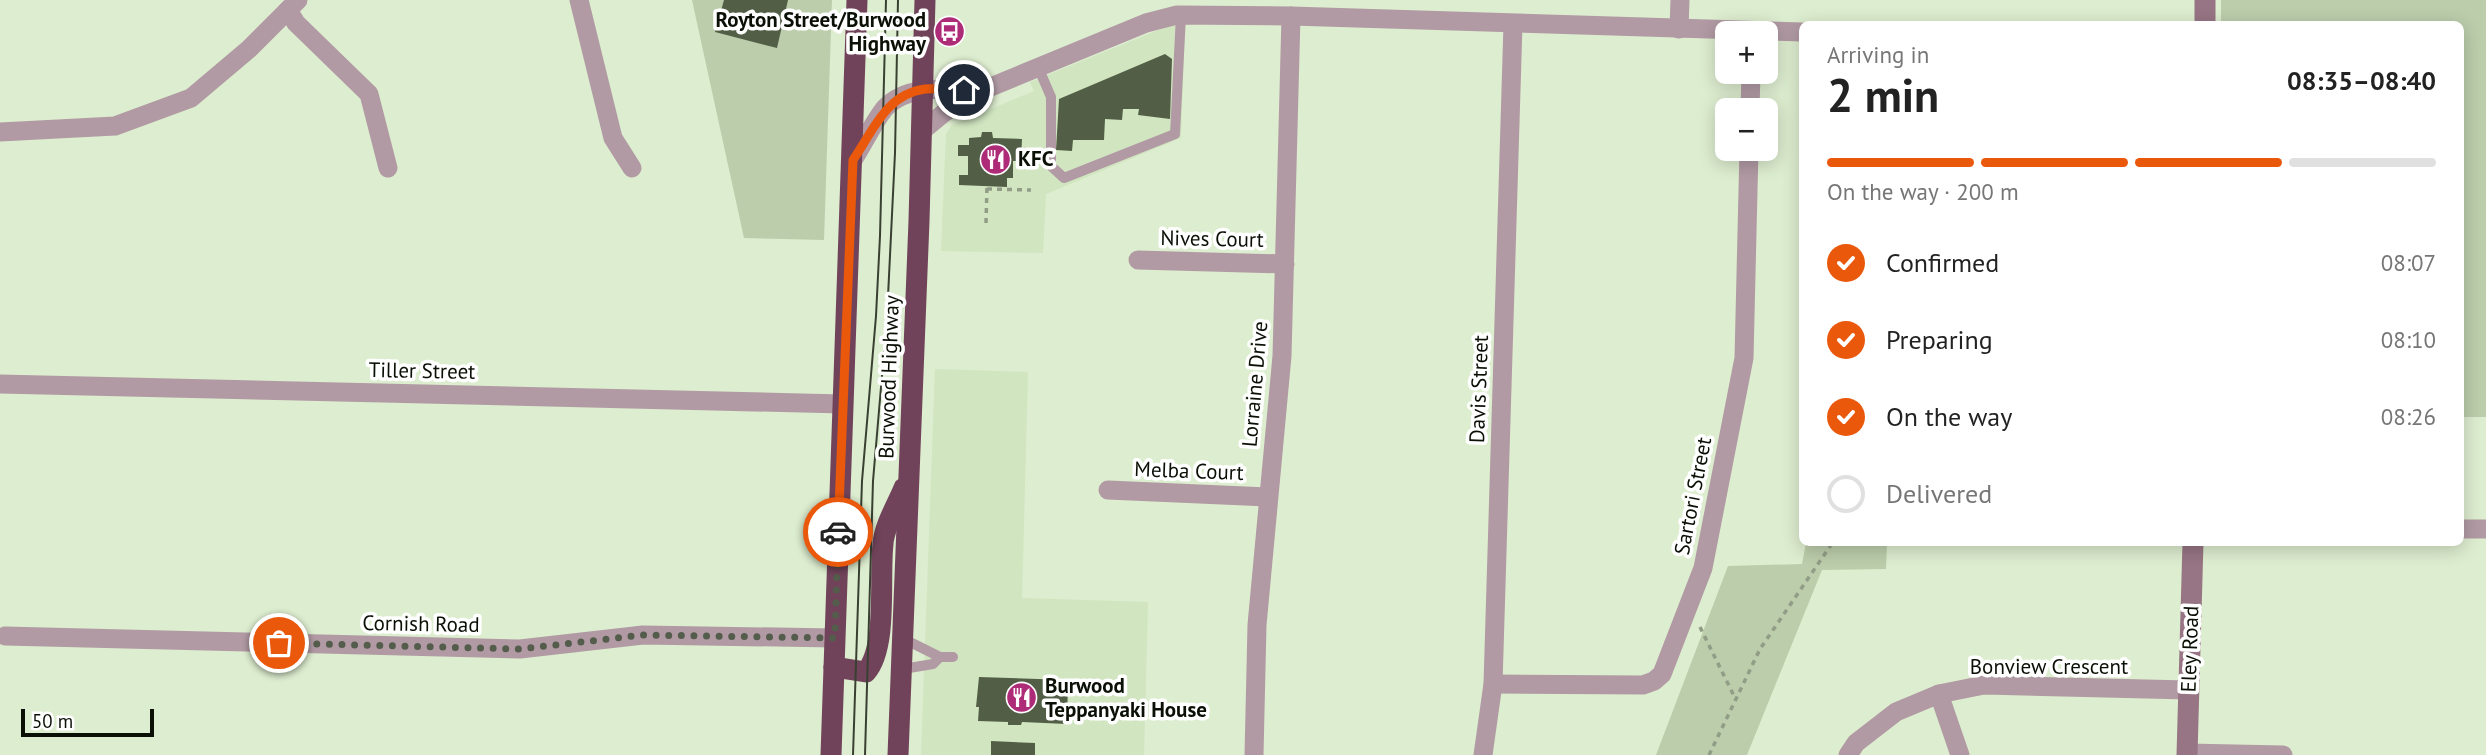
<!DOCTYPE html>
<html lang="en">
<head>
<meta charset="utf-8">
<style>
	:root { --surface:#fff; --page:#f6f6f6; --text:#222; --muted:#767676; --line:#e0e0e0; --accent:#ea580c }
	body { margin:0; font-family:"PT Sans",sans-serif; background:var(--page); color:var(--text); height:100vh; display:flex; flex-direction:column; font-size:26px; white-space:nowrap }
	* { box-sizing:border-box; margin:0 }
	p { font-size:23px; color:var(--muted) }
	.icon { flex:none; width:38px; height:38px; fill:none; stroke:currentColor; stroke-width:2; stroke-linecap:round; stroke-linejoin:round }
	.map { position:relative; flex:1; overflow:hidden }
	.sheet { position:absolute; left:1799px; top:21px; width:665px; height:525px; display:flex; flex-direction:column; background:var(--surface); border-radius:10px; box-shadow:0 4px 18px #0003 }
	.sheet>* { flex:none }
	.buttons { position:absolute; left:1715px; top:21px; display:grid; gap:14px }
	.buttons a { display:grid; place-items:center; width:63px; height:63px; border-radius:10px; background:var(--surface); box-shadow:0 4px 18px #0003; font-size:35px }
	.scale { position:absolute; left:21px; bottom:18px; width:133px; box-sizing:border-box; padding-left:7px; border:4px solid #0b1006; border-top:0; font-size:19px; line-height:24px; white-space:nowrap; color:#0b1006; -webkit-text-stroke:5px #fff; paint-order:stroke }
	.pin { position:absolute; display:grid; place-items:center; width:60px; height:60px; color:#fff; margin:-30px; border:4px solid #fff; border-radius:50%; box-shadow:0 2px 7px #0007 }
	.courier { position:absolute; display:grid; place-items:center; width:70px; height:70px; margin:-35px; border:5px solid #ea580c; border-radius:50%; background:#fff; color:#222; box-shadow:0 2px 9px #0007 }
	.headline em { font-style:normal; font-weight:700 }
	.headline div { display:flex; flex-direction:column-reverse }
	.headline { display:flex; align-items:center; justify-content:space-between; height:119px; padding:0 28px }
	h1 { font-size:46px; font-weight:700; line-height:52px }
	.bar { display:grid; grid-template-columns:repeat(4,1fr); gap:10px 7px; align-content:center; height:84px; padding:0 28px }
	.bar i { height:9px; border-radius:5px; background:var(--line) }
	.bar .on { background:var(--accent) }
	.bar p { grid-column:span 4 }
	ol { padding:0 28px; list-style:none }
	li { display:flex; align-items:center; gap:21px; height:77px }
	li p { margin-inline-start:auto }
	li .icon { padding:7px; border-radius:50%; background:var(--accent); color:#fff; stroke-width:4 }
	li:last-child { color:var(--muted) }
	li i { width:38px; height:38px; border:4px solid var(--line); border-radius:50% }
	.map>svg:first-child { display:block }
</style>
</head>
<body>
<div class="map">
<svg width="2486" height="755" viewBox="0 0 2486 755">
	<rect width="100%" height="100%" fill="#ddedcf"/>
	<!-- built -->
	<g fill="#d1e5c0">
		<path d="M1185,24L1181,138L1046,194L1043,253L941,251L946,134L952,125L1034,91L1030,82L1166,27Z"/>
		<path d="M935,369L1028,372L1022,598L1148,602L1144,755H921Z"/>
	</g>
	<!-- green -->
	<g fill="#bbcdab">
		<path d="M692,0H832L824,240L744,238Z"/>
		<path d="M2221,0H2486V417H2461L2460,24H2221Z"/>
		<path d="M1806,543H1887L1886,569L1822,570L1747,755H1656L1728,566L1802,564Z"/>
	</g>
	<!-- building -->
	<g fill="#525f46">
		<path d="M724,0H788L777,48L715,32Z"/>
		<path d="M1165,54L1172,59L1170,119L1138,115L1139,109H1123L1122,120L1105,119L1104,140H1073L1072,151L1056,150L1059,99Z"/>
		<path d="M982,132H992L993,138L1022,139L1021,161H1013V178H1007V187L959,185V175H968V156H958V145H969V138L981,137Z"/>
		<path d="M979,677L1068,680L1067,724L1022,722L1021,725H1008V722L978,721L979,707H976Z"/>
		<path d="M991,741L1035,743V755H991Z"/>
	</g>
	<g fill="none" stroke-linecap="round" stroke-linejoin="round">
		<!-- path -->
		<g stroke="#919d86" stroke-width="3.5" stroke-dasharray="5 5" stroke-linecap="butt">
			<path d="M987,189L1031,190"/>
			<path d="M986,223L987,186"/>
			<path d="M1700,627L1736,700"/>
			<path d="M1709,755L1760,649L1833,542"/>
		</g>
		<!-- lane -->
		<g stroke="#b19aa4" stroke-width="10">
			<path d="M1038,67L1051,97V166L1064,178L1175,134L1181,15"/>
			<path d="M904,639L940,657H953"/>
			<path d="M903,669L933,664L940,657"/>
		</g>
		<!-- street -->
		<g stroke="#b19aa4" stroke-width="19">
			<path d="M579,0L613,138L632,168"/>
			<path d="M288,10L296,23L369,94L388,168"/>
			<path d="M1679,29L1680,0"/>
			<path d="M1750,110L1751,72"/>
			<path d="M922,131L945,112L981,91L1146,23L1177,15L1291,16L1802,32"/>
			<path d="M0,132L115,126L191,98L249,49L298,0"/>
			<path d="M853,160C863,145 874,121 885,108C908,83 950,90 980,90"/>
			<path d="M1138,260L1285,264"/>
			<path d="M0,384L843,404"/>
			<path d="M1108,490L1268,497"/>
			<path d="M2460,529H2486"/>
			<path d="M5,636L520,649L643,635L835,638"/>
			<path d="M1493,684L1643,685L1654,681L1662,674L1703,568L1744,358L1749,149"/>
			<path d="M1939,694L1960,755"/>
			<path d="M2187,753L2283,755"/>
			<path d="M1254,755L1257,625L1282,356L1291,16"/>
			<path d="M1483,755L1493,684L1513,24"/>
			<path d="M1848,755L1856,743L1896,712L1939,694L1984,685L2188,690"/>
		</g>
		<!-- secondary -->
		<g stroke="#977584" stroke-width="21">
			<path d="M2205,24V0"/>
			<path d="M2187,755L2193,542"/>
		</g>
		<!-- highway -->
		<g stroke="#71435a" stroke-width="21">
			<path d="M834,667L866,672C888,647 879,578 883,544C884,526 897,505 904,488"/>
			<path d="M831,755L857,0"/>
			<path d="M898,755L919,221L925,0"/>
		</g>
		<!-- tram -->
		<g stroke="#394032" stroke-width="2">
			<path d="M853,755L862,481L876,316L880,236L886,0"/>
			<path d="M865,755L873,481L887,317L895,153L898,0"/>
		</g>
	</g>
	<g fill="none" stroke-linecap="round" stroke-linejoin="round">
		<!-- done -->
		<path stroke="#545d4c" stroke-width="7" stroke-dasharray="0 12.6" d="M279,643L520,649L643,635L835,638L838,532"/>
		<!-- route -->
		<path stroke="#ea580c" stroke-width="9" d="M838,532L853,160C873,131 886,94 925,89C938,88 951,90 964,90"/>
	</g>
	<!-- icons -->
	<defs>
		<symbol id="bus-disc" viewBox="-11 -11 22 22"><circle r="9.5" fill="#ad2b77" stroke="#fff"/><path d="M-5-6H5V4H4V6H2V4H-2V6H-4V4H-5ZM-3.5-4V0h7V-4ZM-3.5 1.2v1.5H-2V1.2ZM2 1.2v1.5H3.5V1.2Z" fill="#fff"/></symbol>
		<symbol id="restaurant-disc" viewBox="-11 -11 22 22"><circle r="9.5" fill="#ad2b77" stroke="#fff"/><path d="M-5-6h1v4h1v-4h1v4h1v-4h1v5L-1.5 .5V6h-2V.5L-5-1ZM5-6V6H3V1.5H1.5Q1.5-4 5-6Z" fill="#fff"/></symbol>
	</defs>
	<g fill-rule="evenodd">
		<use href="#bus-disc" x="932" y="14" width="35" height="35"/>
		<use href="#restaurant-disc" x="978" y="142" width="35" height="35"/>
		<use href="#restaurant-disc" x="1004" y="680" width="35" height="35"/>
	</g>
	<g text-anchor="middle" stroke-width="7" stroke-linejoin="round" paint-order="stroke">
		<!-- poi labels -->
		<g font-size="21" font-weight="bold" fill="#0b1006" stroke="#fff" text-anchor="start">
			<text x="926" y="27" text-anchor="end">Royton Street/Burwood<tspan x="926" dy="24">Highway</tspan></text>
			<text x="1018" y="166">KFC</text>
			<text x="1045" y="693">Burwood<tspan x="1045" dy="24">Teppanyaki House</tspan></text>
		</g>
		<!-- street labels -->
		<g font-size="21" fill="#0b1006" stroke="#fff">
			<text transform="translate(1212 239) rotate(1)" y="7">Nives Court</text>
			<text transform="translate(422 371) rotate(1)" y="7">Tiller Street</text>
			<text transform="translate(889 377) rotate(-88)" y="7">Burwood Highway</text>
			<text transform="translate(1255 384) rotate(-85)" y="7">Lorraine Drive</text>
			<text transform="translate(1479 389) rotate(-88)" y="7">Davis Street</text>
			<text transform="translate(1189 471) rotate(2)" y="7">Melba Court</text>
			<text transform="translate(1693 496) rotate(-79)" y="7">Sartori Street</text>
			<text transform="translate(421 624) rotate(1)" y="7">Cornish Road</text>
			<text transform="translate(2190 649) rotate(-88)" y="7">Eley Road</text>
			<text x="2049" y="674">Bonview Crescent</text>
		</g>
	</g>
</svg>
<div class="buttons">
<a>+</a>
<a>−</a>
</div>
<div class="scale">50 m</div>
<div class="pin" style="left:279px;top:643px;background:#ea580c"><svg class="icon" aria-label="bag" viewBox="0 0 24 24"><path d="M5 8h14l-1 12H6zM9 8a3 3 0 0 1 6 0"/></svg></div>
<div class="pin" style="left:964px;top:90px;background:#1f2937"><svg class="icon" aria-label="home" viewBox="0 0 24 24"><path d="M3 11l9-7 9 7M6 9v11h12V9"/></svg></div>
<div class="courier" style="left:838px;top:532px"><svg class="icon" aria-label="car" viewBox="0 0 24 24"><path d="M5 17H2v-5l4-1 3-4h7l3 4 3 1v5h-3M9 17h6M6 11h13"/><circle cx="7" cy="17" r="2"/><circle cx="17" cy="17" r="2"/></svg></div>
<section class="sheet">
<div class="headline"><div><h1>2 min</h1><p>Arriving in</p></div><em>08:35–08:40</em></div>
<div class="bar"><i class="on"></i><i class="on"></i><i class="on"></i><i></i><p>On the way · 200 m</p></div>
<ol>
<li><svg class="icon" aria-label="check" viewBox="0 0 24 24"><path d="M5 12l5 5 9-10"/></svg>Confirmed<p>08:07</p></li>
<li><svg class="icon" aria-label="check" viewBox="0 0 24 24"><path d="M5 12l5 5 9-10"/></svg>Preparing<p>08:10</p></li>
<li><svg class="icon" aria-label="check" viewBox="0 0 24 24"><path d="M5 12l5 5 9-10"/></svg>On the way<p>08:26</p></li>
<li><i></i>Delivered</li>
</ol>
</section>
</div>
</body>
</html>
